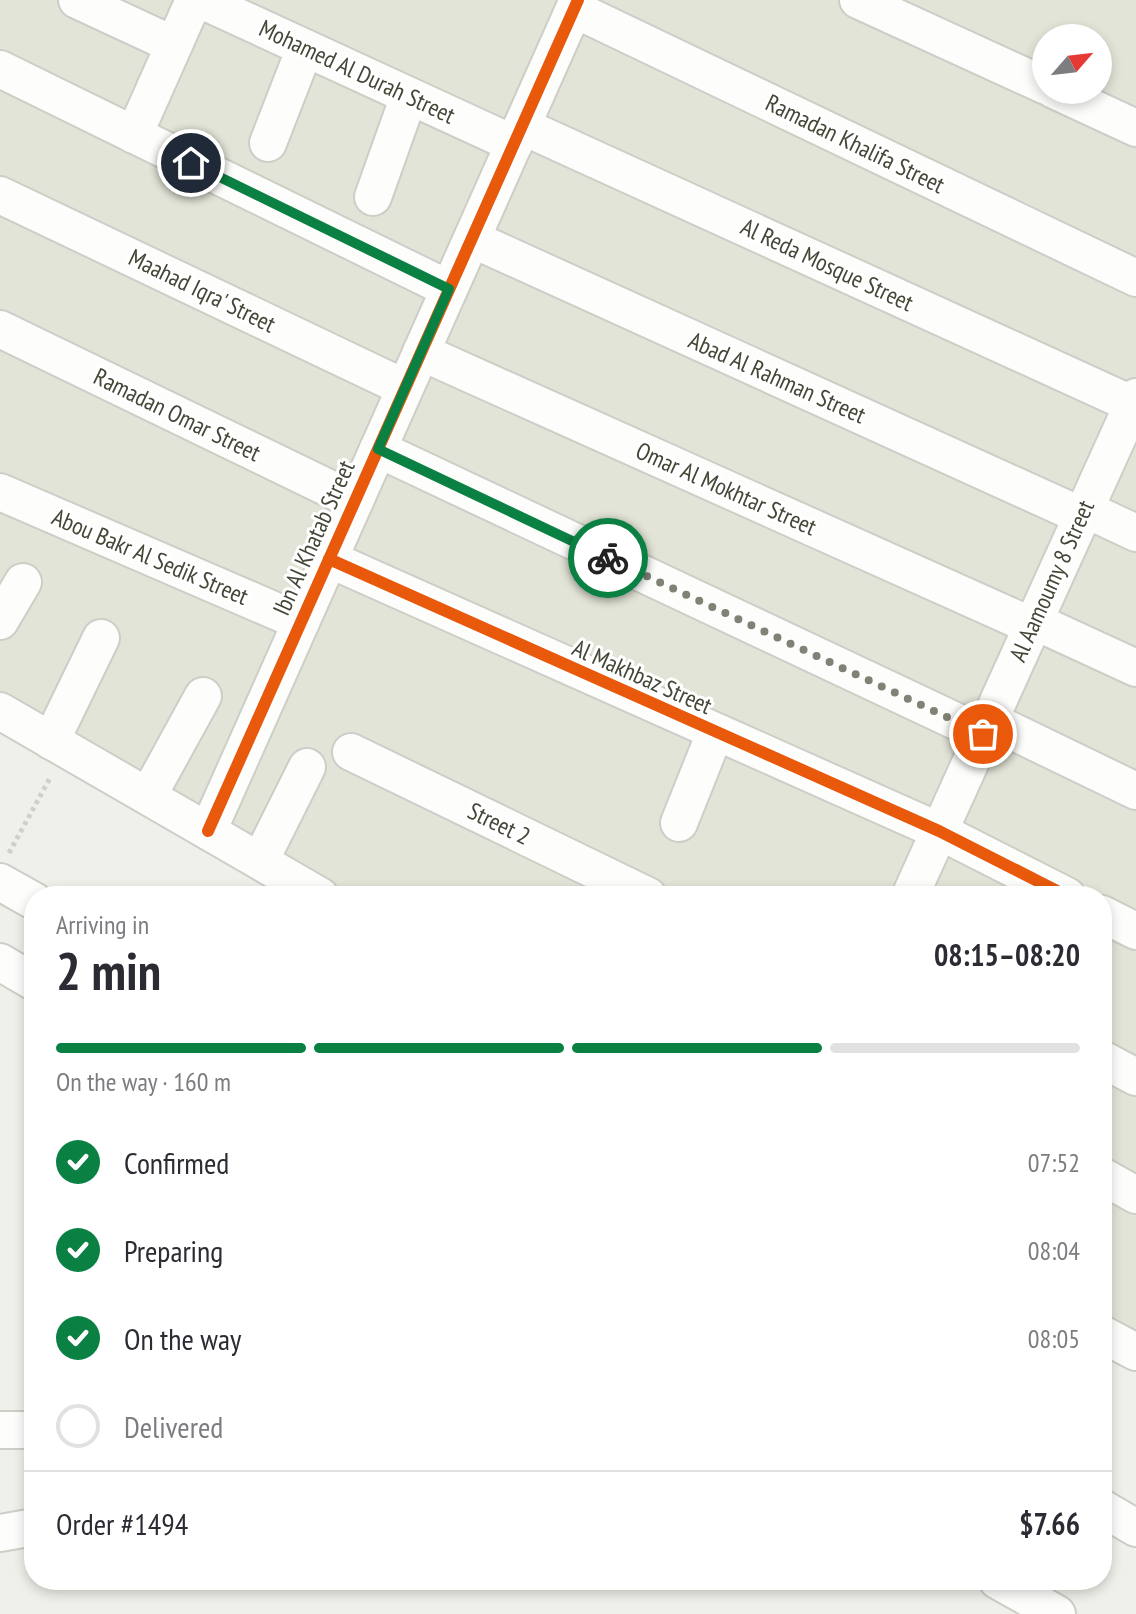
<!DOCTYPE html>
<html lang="en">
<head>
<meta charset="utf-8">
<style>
	:root { --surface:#fff; --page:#f7f7f7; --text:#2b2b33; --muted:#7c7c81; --line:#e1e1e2; --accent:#0b8043 }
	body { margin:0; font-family:"PT Sans Narrow",sans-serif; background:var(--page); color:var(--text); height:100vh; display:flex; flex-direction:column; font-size:30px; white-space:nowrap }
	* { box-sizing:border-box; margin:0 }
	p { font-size:26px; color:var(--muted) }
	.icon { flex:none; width:44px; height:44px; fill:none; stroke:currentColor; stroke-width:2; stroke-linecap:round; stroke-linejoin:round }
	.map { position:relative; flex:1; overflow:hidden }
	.sheet { position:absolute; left:24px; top:886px; width:1088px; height:704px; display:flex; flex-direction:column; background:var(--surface); border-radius:32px; box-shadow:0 4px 12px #0003 }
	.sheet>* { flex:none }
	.needle { width:52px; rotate:62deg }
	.tools { position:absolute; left:1032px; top:24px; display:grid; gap:16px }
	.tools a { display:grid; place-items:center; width:80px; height:80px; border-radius:50%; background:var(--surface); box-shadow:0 4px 12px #0003; font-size:40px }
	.pin { position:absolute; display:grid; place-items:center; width:68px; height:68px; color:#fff; margin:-34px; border:4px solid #fff; border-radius:50%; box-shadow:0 2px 8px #0007 }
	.courier { position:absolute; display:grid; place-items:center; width:80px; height:80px; margin:-40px; border:6px solid #0b8043; border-radius:50%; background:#fff; color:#222; box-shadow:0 2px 10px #0007 }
	.head em { font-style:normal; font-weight:700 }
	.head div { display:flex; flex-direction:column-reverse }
	.head { display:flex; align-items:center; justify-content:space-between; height:136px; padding:0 32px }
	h1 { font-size:52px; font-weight:700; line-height:60px }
	.bar { display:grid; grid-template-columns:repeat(4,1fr); gap:12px 8px; align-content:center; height:96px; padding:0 32px }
	.bar i { height:10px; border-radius:6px; background:var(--line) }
	.bar .active { background:var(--accent) }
	.bar p { grid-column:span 4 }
	.line { display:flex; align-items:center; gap:20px; padding:0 32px; border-top:2px solid var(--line) }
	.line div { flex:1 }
	ol { padding:0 32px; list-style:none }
	li { display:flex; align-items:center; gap:24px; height:88px }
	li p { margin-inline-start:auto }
	li .icon { padding:8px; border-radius:50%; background:var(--accent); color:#fff; stroke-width:4 }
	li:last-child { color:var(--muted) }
	li i { width:44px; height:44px; border:4px solid var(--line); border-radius:50% }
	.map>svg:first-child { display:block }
</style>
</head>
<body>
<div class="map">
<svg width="1136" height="1614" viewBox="0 0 1136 1614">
	<rect width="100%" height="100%" fill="#eff0ea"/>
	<!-- residential -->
	<g fill="#e2e4d7" fill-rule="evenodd">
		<path d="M0,0H1136V379L904,896H325L0,708ZM1046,38H1098V90H1046Z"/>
		<path d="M1136,397V1352L1102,1334V896H910Z"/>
	</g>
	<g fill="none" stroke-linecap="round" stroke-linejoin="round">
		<defs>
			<g id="street">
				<path d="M77,0L174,45"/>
				<path d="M201,0L514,144"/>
				<path d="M858,0L1046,86"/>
				<path d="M574,9L1136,278"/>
				<path d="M0,69L449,289"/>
				<path d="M1054,90L1136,128"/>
				<path d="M522,126L1136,406"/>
				<path d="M134,135L194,0"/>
				<path d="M268,143L305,48"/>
				<path d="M0,195L405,388"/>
				<path d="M373,197L409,96"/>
				<path d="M472,239L1082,516"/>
				<path d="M0,329L355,501"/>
				<path d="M421,352L1032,626"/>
				<path d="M378,449L983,734"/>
				<path d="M0,492L301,622"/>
				<path d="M1085,509L1136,533"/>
				<path d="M329,559L939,831L1067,896"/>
				<path d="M0,621L23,582"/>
				<path d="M1034,621L1136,668"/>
				<path d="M0,711L320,896"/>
				<path d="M989,720L1136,791"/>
				<path d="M51,741L101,638"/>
				<path d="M351,752L648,896"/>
				<path d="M148,796L203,696"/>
				<path d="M679,823L715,733"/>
				<path d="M208,831L578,0"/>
				<path d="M260,861L307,767"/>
				<path d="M0,882L34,901"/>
				<path d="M910,896L1136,397"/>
				<path d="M1102,914L1136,931"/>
				<path d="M0,962L34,982"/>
				<path d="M1102,1059L1136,1077"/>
				<path d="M1102,1176L1136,1195"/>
				<path d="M1102,1334L1136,1352"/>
				<path d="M0,1430H22"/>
				<path d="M1102,1508L1136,1528"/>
				<path d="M0,1533L34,1527"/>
				<path d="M997,1580L1057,1614"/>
			</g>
		</defs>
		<!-- street casing -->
		<use href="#street" stroke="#cdcec7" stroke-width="40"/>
		<!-- path -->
		<path stroke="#d0d0cb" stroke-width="5" stroke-dasharray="4 4" stroke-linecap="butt" d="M9,853L50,778"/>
		<!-- street -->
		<use href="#street" stroke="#fdfdfc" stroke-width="36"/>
		<defs>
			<g id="cycleway">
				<path d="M329,559L939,831L1067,896"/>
				<path d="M208,831L578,0"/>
			</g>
		</defs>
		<!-- cycleway casing -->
		<use href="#cycleway" stroke="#fff" stroke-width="17"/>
		<!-- cycleway -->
		<use href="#cycleway" stroke="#e8590c" stroke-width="12"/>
	</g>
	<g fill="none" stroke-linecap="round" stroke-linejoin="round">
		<!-- done -->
		<path stroke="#808275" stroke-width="8" stroke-dasharray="0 14.4" d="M608,558L983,734"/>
		<!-- route -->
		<path stroke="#0b8043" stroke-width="10" d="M191,163L449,289L378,449L608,558"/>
	</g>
	<g text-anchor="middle" stroke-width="6" stroke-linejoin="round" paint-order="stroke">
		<!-- street labels -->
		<g font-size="24" fill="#444636" stroke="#fff">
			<text transform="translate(357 72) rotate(25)" y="8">Mohamed Al Durah Street</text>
			<text transform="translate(855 144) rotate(26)" y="8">Ramadan Khalifa Street</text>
			<text transform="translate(827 265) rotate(25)" y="8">Al Reda Mosque Street</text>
			<text transform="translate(202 291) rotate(26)" y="8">Maahad Iqra' Street</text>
			<text transform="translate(777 378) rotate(24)" y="8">Abad Al Rahman Street</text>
			<text transform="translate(177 415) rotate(26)" y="8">Ramadan Omar Street</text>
			<text transform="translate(726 489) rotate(24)" y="8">Omar Al Mokhtar Street</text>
			<text transform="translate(314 538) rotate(-66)" y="8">Ibn Al Khatab Street</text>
			<text transform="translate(150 557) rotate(23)" y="8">Abou Bakr Al Sedik Street</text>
			<text transform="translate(1052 581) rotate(-66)" y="8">Al Aamoumy 8 Street</text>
			<text transform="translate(642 677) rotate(24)" y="8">Al Makhbaz Street</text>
			<text transform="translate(499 824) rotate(26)" y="8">Street 2</text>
		</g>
	</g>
</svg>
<div class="tools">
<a><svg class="needle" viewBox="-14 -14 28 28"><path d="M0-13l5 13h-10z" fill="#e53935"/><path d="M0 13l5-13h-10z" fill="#7c7c81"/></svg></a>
</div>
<div class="pin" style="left:983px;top:734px;background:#ea580c"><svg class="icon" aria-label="bag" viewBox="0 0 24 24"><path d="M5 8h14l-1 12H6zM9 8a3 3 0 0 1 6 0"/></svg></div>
<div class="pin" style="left:191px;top:163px;background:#1f2937"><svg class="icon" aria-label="home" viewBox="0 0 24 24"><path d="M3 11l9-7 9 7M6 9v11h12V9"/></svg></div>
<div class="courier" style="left:608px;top:558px"><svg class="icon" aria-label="bike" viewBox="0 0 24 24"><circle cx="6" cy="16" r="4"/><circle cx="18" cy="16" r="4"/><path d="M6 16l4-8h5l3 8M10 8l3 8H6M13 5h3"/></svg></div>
<section class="sheet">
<div class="head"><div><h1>2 min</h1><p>Arriving in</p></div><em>08:15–08:20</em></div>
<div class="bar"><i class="active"></i><i class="active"></i><i class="active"></i><i></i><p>On the way · 160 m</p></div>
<ol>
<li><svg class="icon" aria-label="check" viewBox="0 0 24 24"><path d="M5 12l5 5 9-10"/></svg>Confirmed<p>07:52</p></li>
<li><svg class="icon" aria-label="check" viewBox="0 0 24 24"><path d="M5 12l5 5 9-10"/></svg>Preparing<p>08:04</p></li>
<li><svg class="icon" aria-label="check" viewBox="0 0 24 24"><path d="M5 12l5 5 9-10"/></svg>On the way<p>08:05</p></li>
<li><i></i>Delivered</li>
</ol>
<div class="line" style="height:104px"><div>Order #1494</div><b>$7.66</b></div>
</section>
</div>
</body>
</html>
